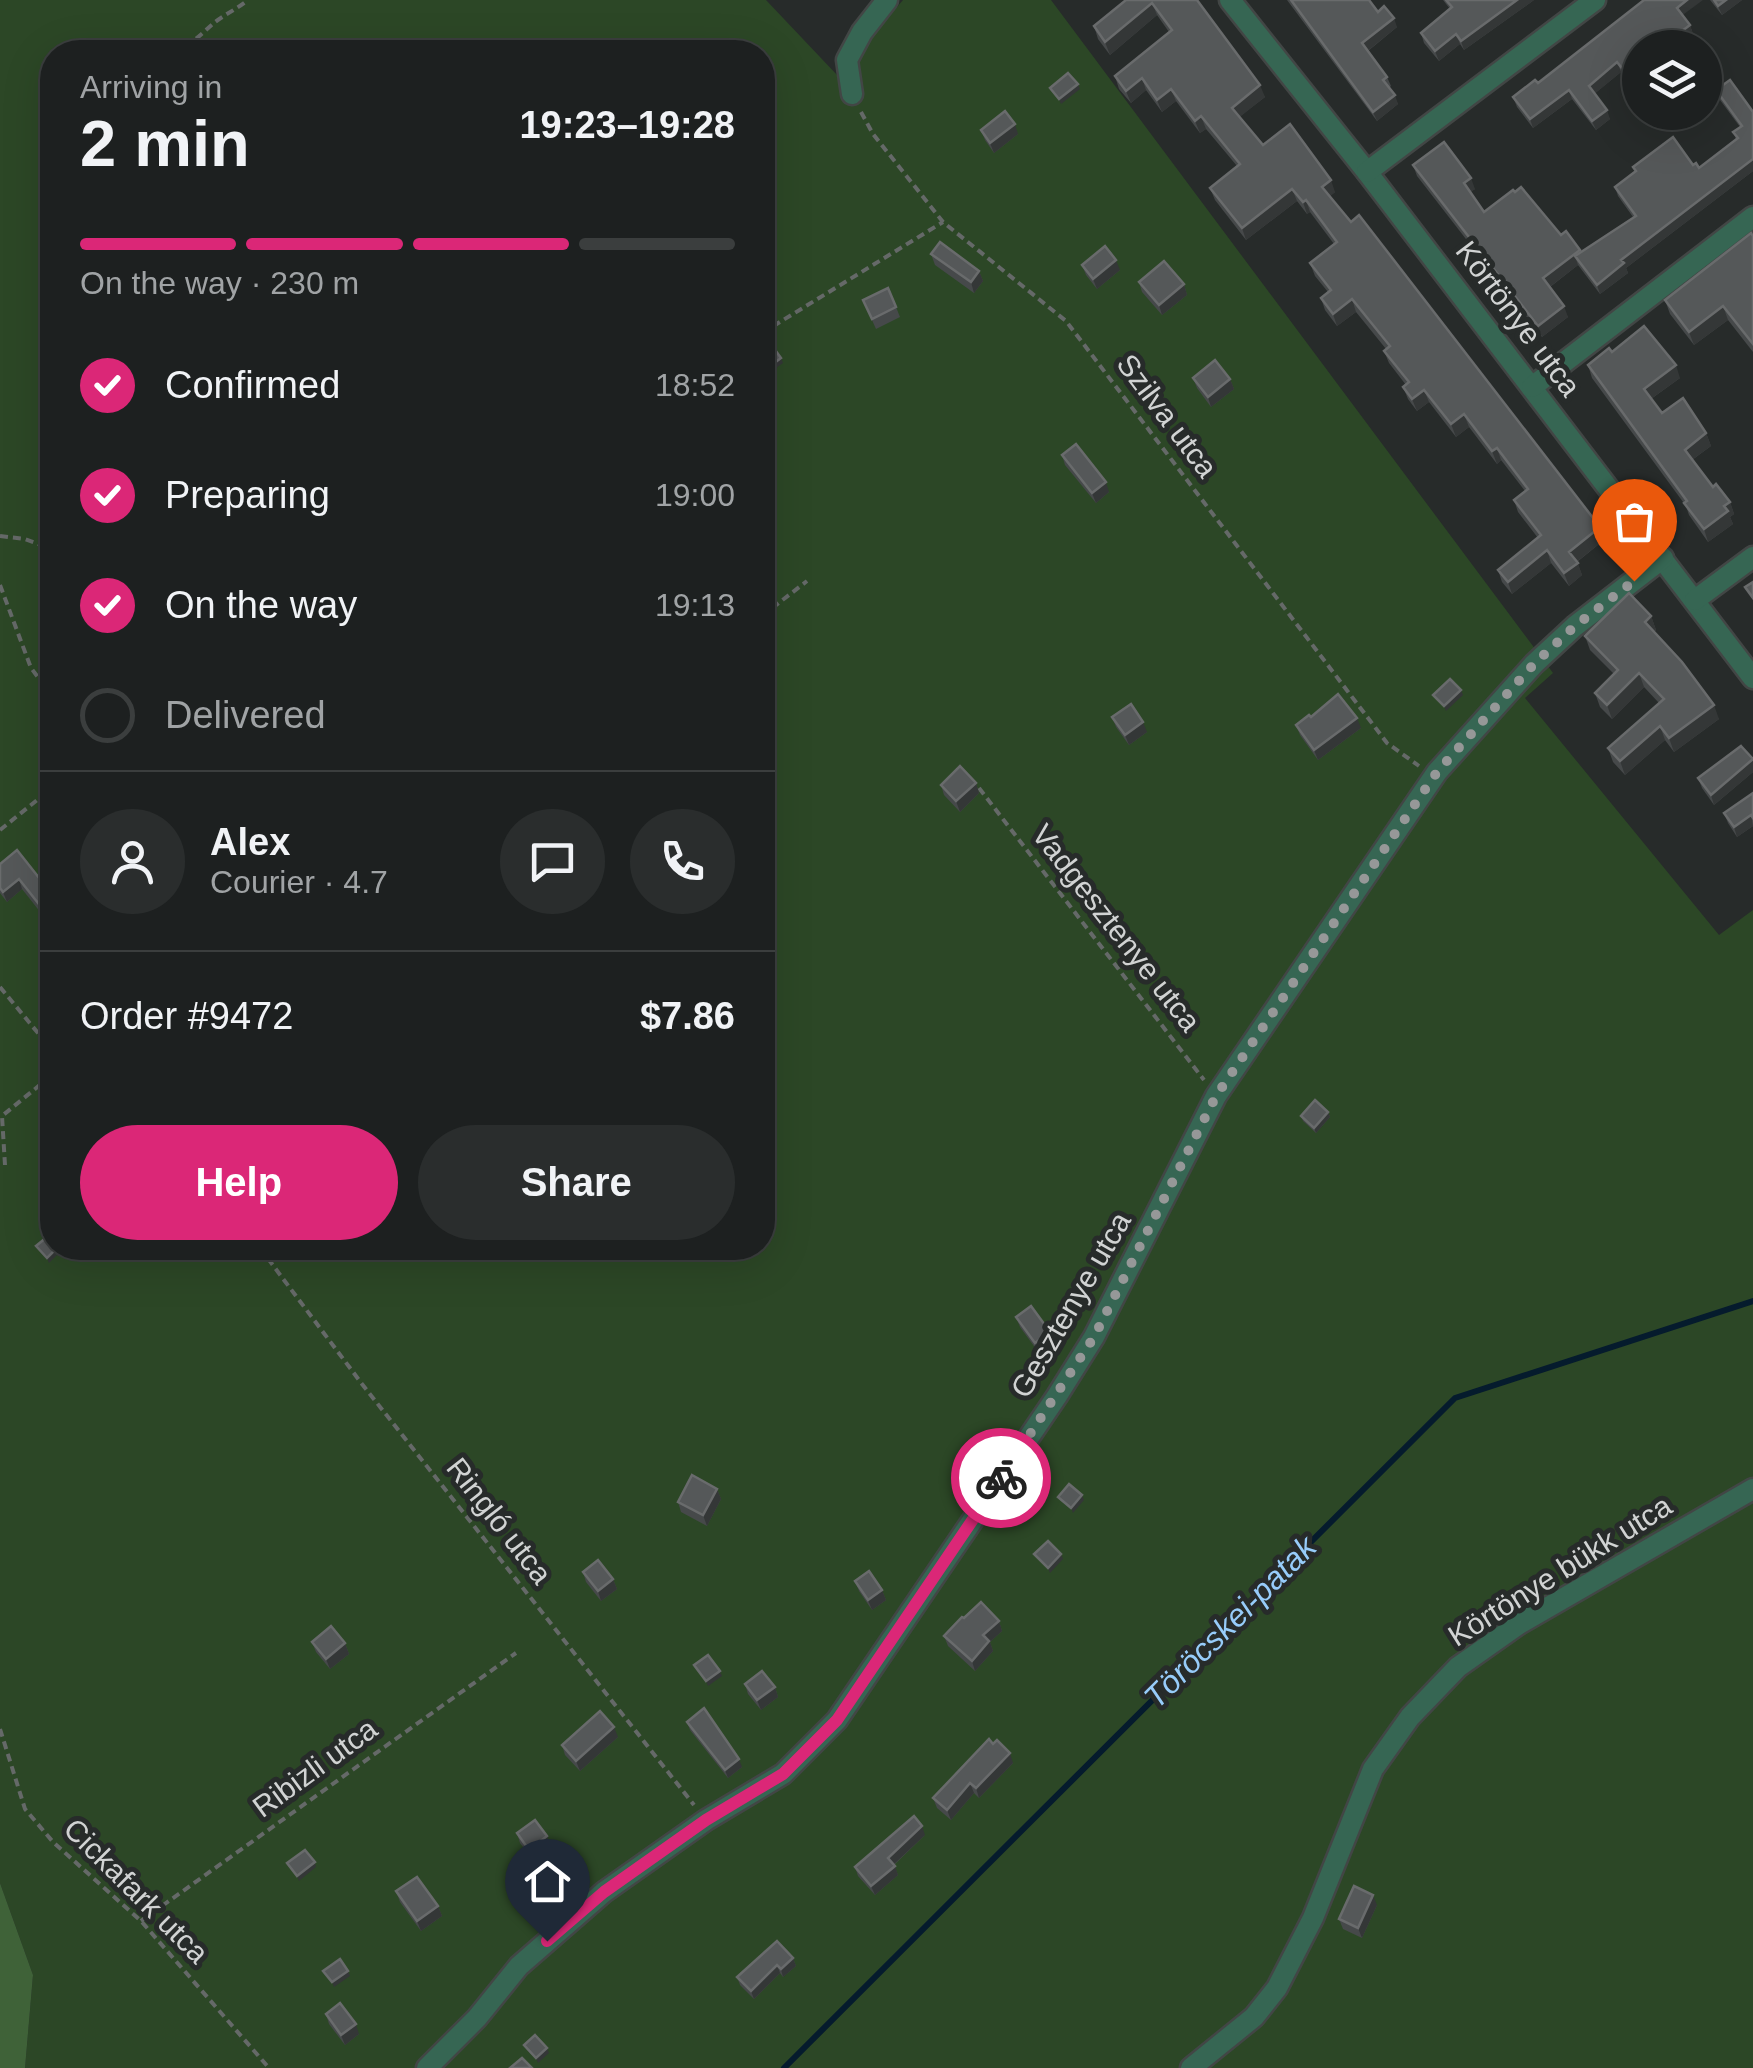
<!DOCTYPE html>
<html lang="en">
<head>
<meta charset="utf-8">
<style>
	:root { --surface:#1d2020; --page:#2a2d2d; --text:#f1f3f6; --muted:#a0a3a5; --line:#3b3e3e; --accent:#db2777 }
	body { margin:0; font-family:Arial,sans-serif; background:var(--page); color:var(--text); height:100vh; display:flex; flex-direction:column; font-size:38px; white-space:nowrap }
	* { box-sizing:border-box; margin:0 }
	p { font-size:32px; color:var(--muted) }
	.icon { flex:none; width:55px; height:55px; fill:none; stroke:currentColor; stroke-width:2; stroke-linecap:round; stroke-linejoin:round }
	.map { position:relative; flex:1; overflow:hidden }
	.drawer { position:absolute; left:40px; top:40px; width:735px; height:1220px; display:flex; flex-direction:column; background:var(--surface); border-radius:40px; box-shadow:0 10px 40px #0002,0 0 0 2px var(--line) }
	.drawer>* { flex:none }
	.controls { position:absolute; left:1622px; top:30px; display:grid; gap:20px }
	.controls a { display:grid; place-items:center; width:100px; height:100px; border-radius:50%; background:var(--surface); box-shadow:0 10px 40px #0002,0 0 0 2px var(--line); font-size:50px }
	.pin { position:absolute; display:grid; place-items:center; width:85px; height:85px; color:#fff; margin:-102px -42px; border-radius:50% 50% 50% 0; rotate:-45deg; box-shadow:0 0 10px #0007 }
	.pin .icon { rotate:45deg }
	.courier { position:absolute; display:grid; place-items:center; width:100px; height:100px; margin:-50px; border:8px solid #db2777; border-radius:50%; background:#fff; color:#222; box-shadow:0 2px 12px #0007 }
	.summary em { font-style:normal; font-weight:600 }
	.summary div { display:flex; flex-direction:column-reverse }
	.summary { display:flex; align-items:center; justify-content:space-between; height:170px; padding:0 40px }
	h1 { font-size:65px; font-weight:600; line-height:75px }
	.bar { display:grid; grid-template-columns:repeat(4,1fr); gap:15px 10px; align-content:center; height:120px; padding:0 40px }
	.bar i { height:12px; border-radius:8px; background:var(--line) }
	.bar .selected { background:var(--accent) }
	.bar p { grid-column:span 4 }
	.line { display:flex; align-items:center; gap:25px; padding:0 40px; border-top:2px solid var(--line) }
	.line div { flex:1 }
	.round { display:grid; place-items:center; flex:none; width:105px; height:105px; border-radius:52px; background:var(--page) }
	ol { padding:0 40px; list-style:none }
	li { display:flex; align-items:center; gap:30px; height:110px }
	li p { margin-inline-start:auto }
	li .icon { padding:10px; border-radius:50%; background:var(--accent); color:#fff; stroke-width:4 }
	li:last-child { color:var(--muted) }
	li i { width:55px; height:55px; border:5px solid var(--line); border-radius:50% }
	.action { display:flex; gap:20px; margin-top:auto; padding:20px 40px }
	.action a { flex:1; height:115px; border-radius:60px; background:var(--accent); color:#fff; font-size:40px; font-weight:600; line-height:115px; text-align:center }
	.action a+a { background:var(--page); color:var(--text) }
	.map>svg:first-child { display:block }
</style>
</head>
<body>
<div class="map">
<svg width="1753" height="2068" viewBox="0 0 1753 2068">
	<rect width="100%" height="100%" fill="#272b2a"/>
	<!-- green -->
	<path fill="#2c4726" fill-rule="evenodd" d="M0,0H766L838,76L903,0H1051L1553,673L1525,698L1719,935L1753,910V2068H25L33,1975L0,1883ZM52,52H762V1248H52Z"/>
	<!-- forest -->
	<path fill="#3f6238" d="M0,1883L33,1975L25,2068H0Z"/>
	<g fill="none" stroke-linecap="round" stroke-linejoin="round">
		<!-- stream -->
		<path stroke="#051b2d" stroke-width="6" d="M784,2068L1455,1398L1753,1301"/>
		<defs>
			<g id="minor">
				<path d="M1230,0L1367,172L1753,678"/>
				<path d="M852,94L847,60L862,32L887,0"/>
				<path d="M1367,172L1595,0"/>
				<path d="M1532,387L1753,217"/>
				<path d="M1695,600L1753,557"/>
				<path d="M427,2068L477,2018L519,1966L604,1892L706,1820L783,1774L837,1720L1057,1396L1094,1337L1216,1096L1437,772L1534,664L1575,626L1663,558"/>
				<path d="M1191,2068L1254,2017L1277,1988L1313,1918L1373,1769L1410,1717L1458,1667L1519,1624L1753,1489"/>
			</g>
		</defs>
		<!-- minor casing -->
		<use href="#minor" stroke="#424645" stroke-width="25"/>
		<!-- path -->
		<g stroke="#656968" stroke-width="4" stroke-dasharray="8 5" stroke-linecap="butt">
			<path d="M174,52C191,45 200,35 214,23C222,16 237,9 248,0"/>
			<path d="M861,112L873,134L943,222L1066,321L1387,743L1419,766"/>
			<path d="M762,333L943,222"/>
			<path d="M0,536L25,539L52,549"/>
			<path d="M0,585L31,668L52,696"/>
			<path d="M762,616L807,581"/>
			<path d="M979,788L1204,1080"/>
			<path d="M0,830L52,788"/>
			<path d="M0,987L52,1050"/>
			<path d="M5,1165L2,1116L52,1075"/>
			<path d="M260,1248L362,1384L694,1805"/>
			<path d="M0,1729L25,1809L53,1842L141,1921L269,2068"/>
			<path d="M141,1921L516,1653"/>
		</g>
		<!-- minor -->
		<use href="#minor" stroke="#366653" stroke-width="20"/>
	</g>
	<!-- wall -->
	<g fill="#46494a">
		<path d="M1126,0H1197L1265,97L1239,117L1263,145L1335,192L1330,196L1600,527L1604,540L1577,562L1582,575L1569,586L1551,563L1512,594L1502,582L1498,570L1538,538L1518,512L1514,500L1525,491L1501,460L1497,464L1469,427L1456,437L1429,402L1417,411L1408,399L1403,387L1406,385L1389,363L1384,351L1386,349L1356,312L1337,326L1325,310L1321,298L1328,292L1315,276L1310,263L1334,244L1310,212L1307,214L1297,201L1246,240L1215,200L1210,188L1237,166L1206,129L1200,133L1176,101L1162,112L1146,90L1131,103L1119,89L1115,76L1169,32L1157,15L1110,55L1098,39L1094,26Z"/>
		<path d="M1287,0H1369L1378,12L1397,27L1368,51L1387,77L1391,86L1389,88L1398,104L1377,121Z"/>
		<path d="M1443,0H1534L1464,50L1460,44L1439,61L1424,43L1421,33L1450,9Z"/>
		<path d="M1710,0H1742L1722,15Z"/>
		<path d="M1683,15L1690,25L1693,34L1676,48H1640V87L1636,90L1621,72L1594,94L1610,119L1596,130L1572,99L1533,128L1517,107L1513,97L1538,83Z"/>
		<path d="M1716,90L1753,112V171L1626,268L1628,273L1600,294L1578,265L1550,287L1568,317L1542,337L1417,176L1413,165L1475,189L1470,192L1484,212L1561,235L1580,250L1581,252L1633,217L1618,196L1615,187L1635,172L1633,167L1699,168L1736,139L1733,132L1740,127L1720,100Z"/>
		<path d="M981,130L1018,134L994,153L985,140Z"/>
		<path d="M1753,236V352L1728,320L1694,345L1670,314L1665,300Z"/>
		<path d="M931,254L979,271L983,281L974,293L935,265Z"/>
		<path d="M1082,265L1120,270L1097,289L1086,275Z"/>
		<path d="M1139,282L1184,284L1187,295L1162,315L1142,292Z"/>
		<path d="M863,300L896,307L900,317L876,329Z"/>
		<path d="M1612,352L1680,378L1651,399L1662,413L1706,433L1711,446L1692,460L1713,487L1730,502L1734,514L1730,517L1733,524L1708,542L1689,515L1686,506L1592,378L1588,365Z"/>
		<path d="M1193,378L1230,379L1234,389L1211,407L1197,388Z"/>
		<path d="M1062,455L1109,492L1096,503L1065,465Z"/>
		<path d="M1651,616L1656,630L1654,632L1719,719L1674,752L1665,740L1625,775L1613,762L1608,748L1659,703L1644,687L1612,719L1600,707L1595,693L1614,674L1590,650L1585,636Z"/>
		<path d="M1112,717L1147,732L1129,745L1116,727Z"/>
		<path d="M1311,717L1361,728L1318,760L1300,735L1296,725Z"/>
		<path d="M1753,759V772L1714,805L1702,788L1698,778Z"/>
		<path d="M976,783L979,793L960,812L944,795L941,785Z"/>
		<path d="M1753,793V826L1737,837L1728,823L1724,813Z"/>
		<path d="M0,864L51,893L41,913L22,889L7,902L0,893Z"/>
		<path d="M1328,1112L1330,1117L1316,1133L1303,1121L1301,1116Z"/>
		<path d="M1016,1317L1054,1342L1039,1353L1020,1327Z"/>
		<path d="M717,1489L721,1499L707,1526L681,1512L678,1502Z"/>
		<path d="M583,1572L613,1579L617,1589L601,1601L586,1582Z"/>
		<path d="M855,1581L882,1590L886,1600L872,1610L859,1591Z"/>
		<path d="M964,1618L999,1621L1002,1631L990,1642L993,1651L975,1671L948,1646L944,1636Z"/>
		<path d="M312,1642L345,1643L349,1654L330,1669L316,1652Z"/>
		<path d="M745,1684L775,1687L778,1697L761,1710L748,1694Z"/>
		<path d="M687,1722L742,1767L728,1778L690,1730Z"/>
		<path d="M618,1737L580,1771L565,1755L562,1745Z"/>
		<path d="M993,1744L1013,1763L979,1798L974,1793L951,1820L937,1808L933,1798Z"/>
		<path d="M517,1833L547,1836L551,1846L533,1860L520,1843Z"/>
		<path d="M925,1835L894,1865L898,1875L875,1895L858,1876L855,1867Z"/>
		<path d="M396,1891L438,1906L442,1916L421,1931L400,1902Z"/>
		<path d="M1377,1905L1362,1938L1343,1929L1339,1919Z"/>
		<path d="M793,1958L796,1966L783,1977L780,1973L754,1999L740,1985L737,1977Z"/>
		<path d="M326,2014L359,2034L345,2045L329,2024Z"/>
	</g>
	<!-- shaded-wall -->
	<g fill="#343737">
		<path d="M1517,0H1534L1464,50L1461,41Z"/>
		<path d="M1687,0H1703L1680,17L1677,8Z"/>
		<path d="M1726,0H1742L1722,15L1718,6Z"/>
		<path d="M1152,3L1157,15L1110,55L1105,42Z"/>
		<path d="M1394,18L1397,27L1365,53L1362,43Z"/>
		<path d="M1690,25L1693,34L1676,48H1668L1666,43Z"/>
		<path d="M1456,34L1460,44L1439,61L1435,51Z"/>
		<path d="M1617,62L1621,72L1592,96L1589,86Z"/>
		<path d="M1640,75V87L1636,90L1632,81Z"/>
		<path d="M1142,78L1146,90L1131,103L1126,91Z"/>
		<path d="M1078,84L1080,89L1061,104L1059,99Z"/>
		<path d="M1260,85L1265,97L1236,120L1232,108Z"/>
		<path d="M1171,89L1176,101L1162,112L1157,100Z"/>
		<path d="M1569,90L1572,99L1533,128L1530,119Z"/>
		<path d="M1395,95L1398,104L1377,121L1373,112Z"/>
		<path d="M1607,110L1610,119L1596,130L1592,121Z"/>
		<path d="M1201,116L1206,129L1200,133L1195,121Z"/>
		<path d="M1015,124L1018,134L994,153L990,143Z"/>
		<path d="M1753,159V171L1626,268L1628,273L1600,294L1597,285L1621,260Z"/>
		<path d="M1471,178L1475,189L1468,194L1464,183Z"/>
		<path d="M1331,180L1335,192L1327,199L1322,187Z"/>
		<path d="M1292,189L1297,201L1246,240L1242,228Z"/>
		<path d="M1306,200L1310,212L1307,214L1303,202Z"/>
		<path d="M1580,250L1584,261L1575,256L1578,265L1547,289L1543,278Z"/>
		<path d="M1116,260L1120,270L1097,289L1093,279Z"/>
		<path d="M979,271L983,281L974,293L971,282Z"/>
		<path d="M1184,284L1187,295L1162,315L1159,305Z"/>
		<path d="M1352,299L1356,312L1337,326L1333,314Z"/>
		<path d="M1564,306L1568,317L1542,337L1538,326Z"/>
		<path d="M1723,306L1728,320L1694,345L1689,332Z"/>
		<path d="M781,358L783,363L766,375L765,370Z"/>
		<path d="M1676,365L1680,378L1648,401L1644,389Z"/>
		<path d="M1230,379L1234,389L1211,407L1208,397Z"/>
		<path d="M1424,390L1429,402L1417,411L1412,399Z"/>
		<path d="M1464,414L1469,427L1456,437L1451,424Z"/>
		<path d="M1706,433L1711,446L1689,462L1685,450Z"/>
		<path d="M1497,448L1501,460L1497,464L1492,451Z"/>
		<path d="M1106,482L1109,492L1096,503L1092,493Z"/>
		<path d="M1730,502L1734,514L1730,517L1733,524L1708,542L1704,529Z"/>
		<path d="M1600,527L1604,540L1574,564L1569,552Z"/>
		<path d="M1547,550L1551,563L1512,594L1508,582Z"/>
		<path d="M1578,563L1582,575L1569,586L1564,573Z"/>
		<path d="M1651,616L1656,630L1650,636L1645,622Z"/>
		<path d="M1639,673L1644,687L1612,719L1607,705Z"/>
		<path d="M1461,690L1463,695L1446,711L1444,706Z"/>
		<path d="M1714,705L1719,719L1674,752L1669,738Z"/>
		<path d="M1357,718L1361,728L1318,760L1314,750Z"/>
		<path d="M1143,722L1147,732L1129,745L1125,735Z"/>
		<path d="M1660,726L1665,740L1625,775L1620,761Z"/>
		<path d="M1753,759V772L1714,805L1711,795Z"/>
		<path d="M976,783L979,793L960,812L956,801Z"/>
		<path d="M1751,815L1753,826L1737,837L1734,827Z"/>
		<path d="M19,879L22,889L7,902L3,892Z"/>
		<path d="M51,893L52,904L41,913L38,903Z"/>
		<path d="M1328,1112L1330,1117L1316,1133L1314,1128Z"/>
		<path d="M57,1248H64L49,1263L47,1258Z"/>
		<path d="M1050,1332L1054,1342L1039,1353L1035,1343Z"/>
		<path d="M717,1489L721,1499L707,1526L703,1515Z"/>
		<path d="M1082,1495L1084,1500L1073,1513L1071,1508Z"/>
		<path d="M1061,1554L1063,1559L1050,1573L1048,1568Z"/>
		<path d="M613,1579L617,1589L601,1601L598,1591Z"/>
		<path d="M882,1590L886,1600L872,1610L868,1600Z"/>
		<path d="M999,1621L1002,1631L990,1642L993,1651L975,1671L972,1661L983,1635Z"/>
		<path d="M345,1643L349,1654L330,1669L326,1659Z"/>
		<path d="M720,1671L722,1676L708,1686L706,1681Z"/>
		<path d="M775,1687L778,1697L761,1710L757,1700Z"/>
		<path d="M614,1727L618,1737L580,1771L576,1761Z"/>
		<path d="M1010,1753L1013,1763L979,1798L976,1788Z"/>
		<path d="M739,1759L742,1767L728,1778L725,1770Z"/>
		<path d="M970,1783L974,1793L951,1820L947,1810Z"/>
		<path d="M922,1826L925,1835L891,1867L888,1858Z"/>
		<path d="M547,1836L551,1846L533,1860L529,1850Z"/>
		<path d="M315,1862L316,1867L299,1881L297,1876Z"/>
		<path d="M895,1866L898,1875L875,1895L871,1886Z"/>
		<path d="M1373,1895L1377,1905L1362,1938L1358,1928Z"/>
		<path d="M438,1906L442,1916L421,1931L417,1921Z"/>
		<path d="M793,1958L796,1966L783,1977L781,1969Z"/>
		<path d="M777,1965L780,1973L754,1999L751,1991Z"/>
		<path d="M348,1971L350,1976L334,1987L332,1982Z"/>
		<path d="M356,2024L359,2034L345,2045L341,2035Z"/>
		<path d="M547,2048L549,2053L538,2063L536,2058Z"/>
	</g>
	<!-- building -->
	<g fill="#555859" stroke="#696b6c" stroke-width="2.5">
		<path d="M1126,0H1197L1260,85L1232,108L1263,145L1290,124L1331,180L1322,187L1351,222L1359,215L1600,527L1569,552L1578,563L1564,573L1547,550L1508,582L1498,570L1541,535L1514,500L1528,489L1497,448L1492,451L1464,414L1451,424L1424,390L1412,399L1403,387L1409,382L1384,351L1390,346L1352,299L1333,314L1321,298L1331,290L1310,263L1337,242L1306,200L1303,202L1292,189L1242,228L1210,188L1240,164L1201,116L1195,121L1171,89L1157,100L1142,78L1126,91L1115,76L1172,30L1152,3L1105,42L1094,26Z"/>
		<path d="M1291,0H1369L1378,12L1384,6L1394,18L1362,43L1387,77L1383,80L1395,95L1373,112Z"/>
		<path d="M1446,0H1517L1461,41L1456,34L1435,51L1421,33L1452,7Z"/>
		<path d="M1644,0H1687L1677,8L1690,25L1666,43L1670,48H1640V75L1632,81L1617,62L1589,86L1607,110L1592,121L1569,90L1530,119L1513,97L1535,80L1538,83Z"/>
		<path d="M1714,0H1726L1718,6Z"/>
		<path d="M1068,73L1078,84L1059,99L1050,88Z"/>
		<path d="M1730,80L1753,112V159L1621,260L1624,263L1597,285L1575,256L1636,216L1615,187L1636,171L1633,167L1673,137L1693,165L1696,163L1699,168L1738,138L1733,132L1742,126L1716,90Z"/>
		<path d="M1005,111L1015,124L990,143L981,130Z"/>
		<path d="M1444,142L1471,178L1464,183L1484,212L1513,190L1515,192L1521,187L1561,235L1566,231L1580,250L1543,278L1564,306L1538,326L1413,165Z"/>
		<path d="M1751,233L1753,236V344L1723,306L1689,332L1665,300Z"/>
		<path d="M940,242L979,271L971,282L931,254Z"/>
		<path d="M1105,246L1116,260L1093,279L1082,265Z"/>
		<path d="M1164,261L1184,284L1159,305L1139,282Z"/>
		<path d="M888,288L896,307L872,319L863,300Z"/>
		<path d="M1644,326L1676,365L1644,389L1662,413L1683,398L1706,433L1685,450L1713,487L1716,484L1730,502L1724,506L1728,511L1704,529L1684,503L1687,501L1588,365L1609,348L1612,352Z"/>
		<path d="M770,343L781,358L765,370L762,368V349Z"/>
		<path d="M1215,360L1230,379L1208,397L1193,378Z"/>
		<path d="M1076,444L1106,482L1092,493L1062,455Z"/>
		<path d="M1753,582V598L1745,587Z"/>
		<path d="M1629,593L1651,616L1645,622L1682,662L1714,705L1669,738L1660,726L1620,761L1608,748L1664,699L1639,673L1607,705L1595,693L1618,670L1585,636Z"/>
		<path d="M1450,679L1461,690L1444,706L1433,695Z"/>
		<path d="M1338,694L1357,718L1314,750L1296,725L1309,715L1311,717Z"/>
		<path d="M1131,704L1143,722L1125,735L1112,717Z"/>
		<path d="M1741,746L1753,759L1711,795L1698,778Z"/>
		<path d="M960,766L976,783L956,801L941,785Z"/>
		<path d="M1753,793V818L1751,815L1734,827L1724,813Z"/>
		<path d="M17,850L51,893L38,903L19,879L3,892L0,888V864Z"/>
		<path d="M1315,1100L1328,1112L1314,1128L1301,1116Z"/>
		<path d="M52,1233V1248H57L47,1258L36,1246Z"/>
		<path d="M1031,1306L1050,1332L1035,1343L1016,1317Z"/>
		<path d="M692,1475L717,1489L703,1515L678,1502Z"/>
		<path d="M1069,1484L1082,1495L1071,1508L1058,1497Z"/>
		<path d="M1048,1541L1061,1554L1048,1568L1034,1554Z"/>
		<path d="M598,1560L613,1579L598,1591L583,1572Z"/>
		<path d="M869,1571L882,1590L868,1600L855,1581Z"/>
		<path d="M981,1602L999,1621L983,1635L989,1641L972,1661L944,1636L962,1617L964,1618Z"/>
		<path d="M331,1626L345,1643L326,1659L312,1642Z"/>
		<path d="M708,1655L720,1671L706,1681L694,1665Z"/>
		<path d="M762,1671L775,1687L757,1700L745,1684Z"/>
		<path d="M704,1708L739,1759L725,1770L687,1722Z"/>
		<path d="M600,1711L614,1727L576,1761L562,1745Z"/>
		<path d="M989,1739L993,1744L997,1740L1010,1753L976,1788L970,1783L947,1810L933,1798Z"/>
		<path d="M914,1816L922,1826L888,1858L895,1866L871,1886L855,1867Z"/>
		<path d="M535,1820L547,1836L529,1850L517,1833Z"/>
		<path d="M305,1850L315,1862L297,1876L287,1863Z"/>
		<path d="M417,1877L438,1906L417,1921L396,1891Z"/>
		<path d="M1354,1886L1373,1895L1358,1928L1339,1919Z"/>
		<path d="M777,1941L793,1958L781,1969L777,1965L751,1991L737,1977Z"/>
		<path d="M340,1959L348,1971L332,1982L323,1971Z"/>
		<path d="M340,2003L356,2024L341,2035L326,2014Z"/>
		<path d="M535,2035L547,2048L536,2058L524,2045Z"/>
		<path d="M522,2058L532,2068H510Z"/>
	</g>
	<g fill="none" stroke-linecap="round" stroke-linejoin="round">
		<!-- done -->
		<path stroke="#969898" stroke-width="10" stroke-dasharray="0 18" d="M1001,1478L1094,1337L1216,1096L1437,772L1534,664L1575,626L1634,581"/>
		<!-- route -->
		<path stroke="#db2777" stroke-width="12" d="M547,1941L604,1892L706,1820L783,1774L837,1720L1001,1478"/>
	</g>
	<g text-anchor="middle" stroke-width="10" stroke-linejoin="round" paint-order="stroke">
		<!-- street labels -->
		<g font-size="30" fill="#d1d3d3" stroke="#272b2a">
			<text transform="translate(1518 319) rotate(53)" y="10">Körtönye utca</text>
			<text transform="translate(1167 416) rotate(53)" y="10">Szilva utca</text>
			<text transform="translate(1116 928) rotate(52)" y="10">Vadgesztenye utca</text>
			<text transform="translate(1071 1305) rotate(-60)" y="10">Gesztenye utca</text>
			<text transform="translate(499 1521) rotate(52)" y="10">Ringló utca</text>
			<text transform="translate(1560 1571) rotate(-32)" y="10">Körtönye bükk utca</text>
			<text transform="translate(315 1768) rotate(-36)" y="10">Ribizli utca</text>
			<text transform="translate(136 1891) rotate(45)" y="10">Cickafark utca</text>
		</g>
		<!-- water labels -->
		<g font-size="32" font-style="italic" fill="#97ccfa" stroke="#272b2a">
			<text transform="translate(1230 1622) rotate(-45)" y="11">Töröcskei-patak</text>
		</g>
	</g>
</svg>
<div class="controls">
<a><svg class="icon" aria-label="layers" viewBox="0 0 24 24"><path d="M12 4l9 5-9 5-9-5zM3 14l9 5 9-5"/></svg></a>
</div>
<div class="pin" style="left:1634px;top:581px;background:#ea580c"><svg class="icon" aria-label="bag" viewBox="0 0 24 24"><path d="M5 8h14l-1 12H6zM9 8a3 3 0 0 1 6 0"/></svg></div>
<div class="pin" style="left:547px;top:1941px;background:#1f2937"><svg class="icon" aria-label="home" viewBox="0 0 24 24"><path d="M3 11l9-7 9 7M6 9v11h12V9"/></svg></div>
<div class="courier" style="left:1001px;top:1478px"><svg class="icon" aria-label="bike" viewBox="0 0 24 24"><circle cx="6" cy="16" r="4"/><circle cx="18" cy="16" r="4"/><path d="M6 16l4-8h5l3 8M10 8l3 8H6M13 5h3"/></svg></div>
<section class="drawer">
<div class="summary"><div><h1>2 min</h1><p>Arriving in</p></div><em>19:23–19:28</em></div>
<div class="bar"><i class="selected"></i><i class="selected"></i><i class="selected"></i><i></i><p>On the way · 230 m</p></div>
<ol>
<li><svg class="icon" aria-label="check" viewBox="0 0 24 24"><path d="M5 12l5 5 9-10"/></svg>Confirmed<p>18:52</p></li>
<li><svg class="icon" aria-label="check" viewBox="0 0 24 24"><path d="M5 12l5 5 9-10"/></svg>Preparing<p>19:00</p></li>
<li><svg class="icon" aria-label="check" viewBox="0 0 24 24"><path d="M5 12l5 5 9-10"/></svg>On the way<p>19:13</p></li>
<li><i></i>Delivered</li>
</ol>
<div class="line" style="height:180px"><a class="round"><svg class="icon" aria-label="person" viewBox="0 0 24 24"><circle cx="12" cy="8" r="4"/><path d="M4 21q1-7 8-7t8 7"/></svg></a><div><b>Alex</b><p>Courier · 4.7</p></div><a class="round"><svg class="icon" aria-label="chat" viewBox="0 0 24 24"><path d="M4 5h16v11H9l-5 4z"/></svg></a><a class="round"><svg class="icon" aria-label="phone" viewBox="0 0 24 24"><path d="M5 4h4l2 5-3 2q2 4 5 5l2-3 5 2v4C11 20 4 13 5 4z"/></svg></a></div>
<div class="line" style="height:130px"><div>Order #9472</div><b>$7.86</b></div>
<div class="action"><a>Help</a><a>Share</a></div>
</section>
</div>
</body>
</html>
